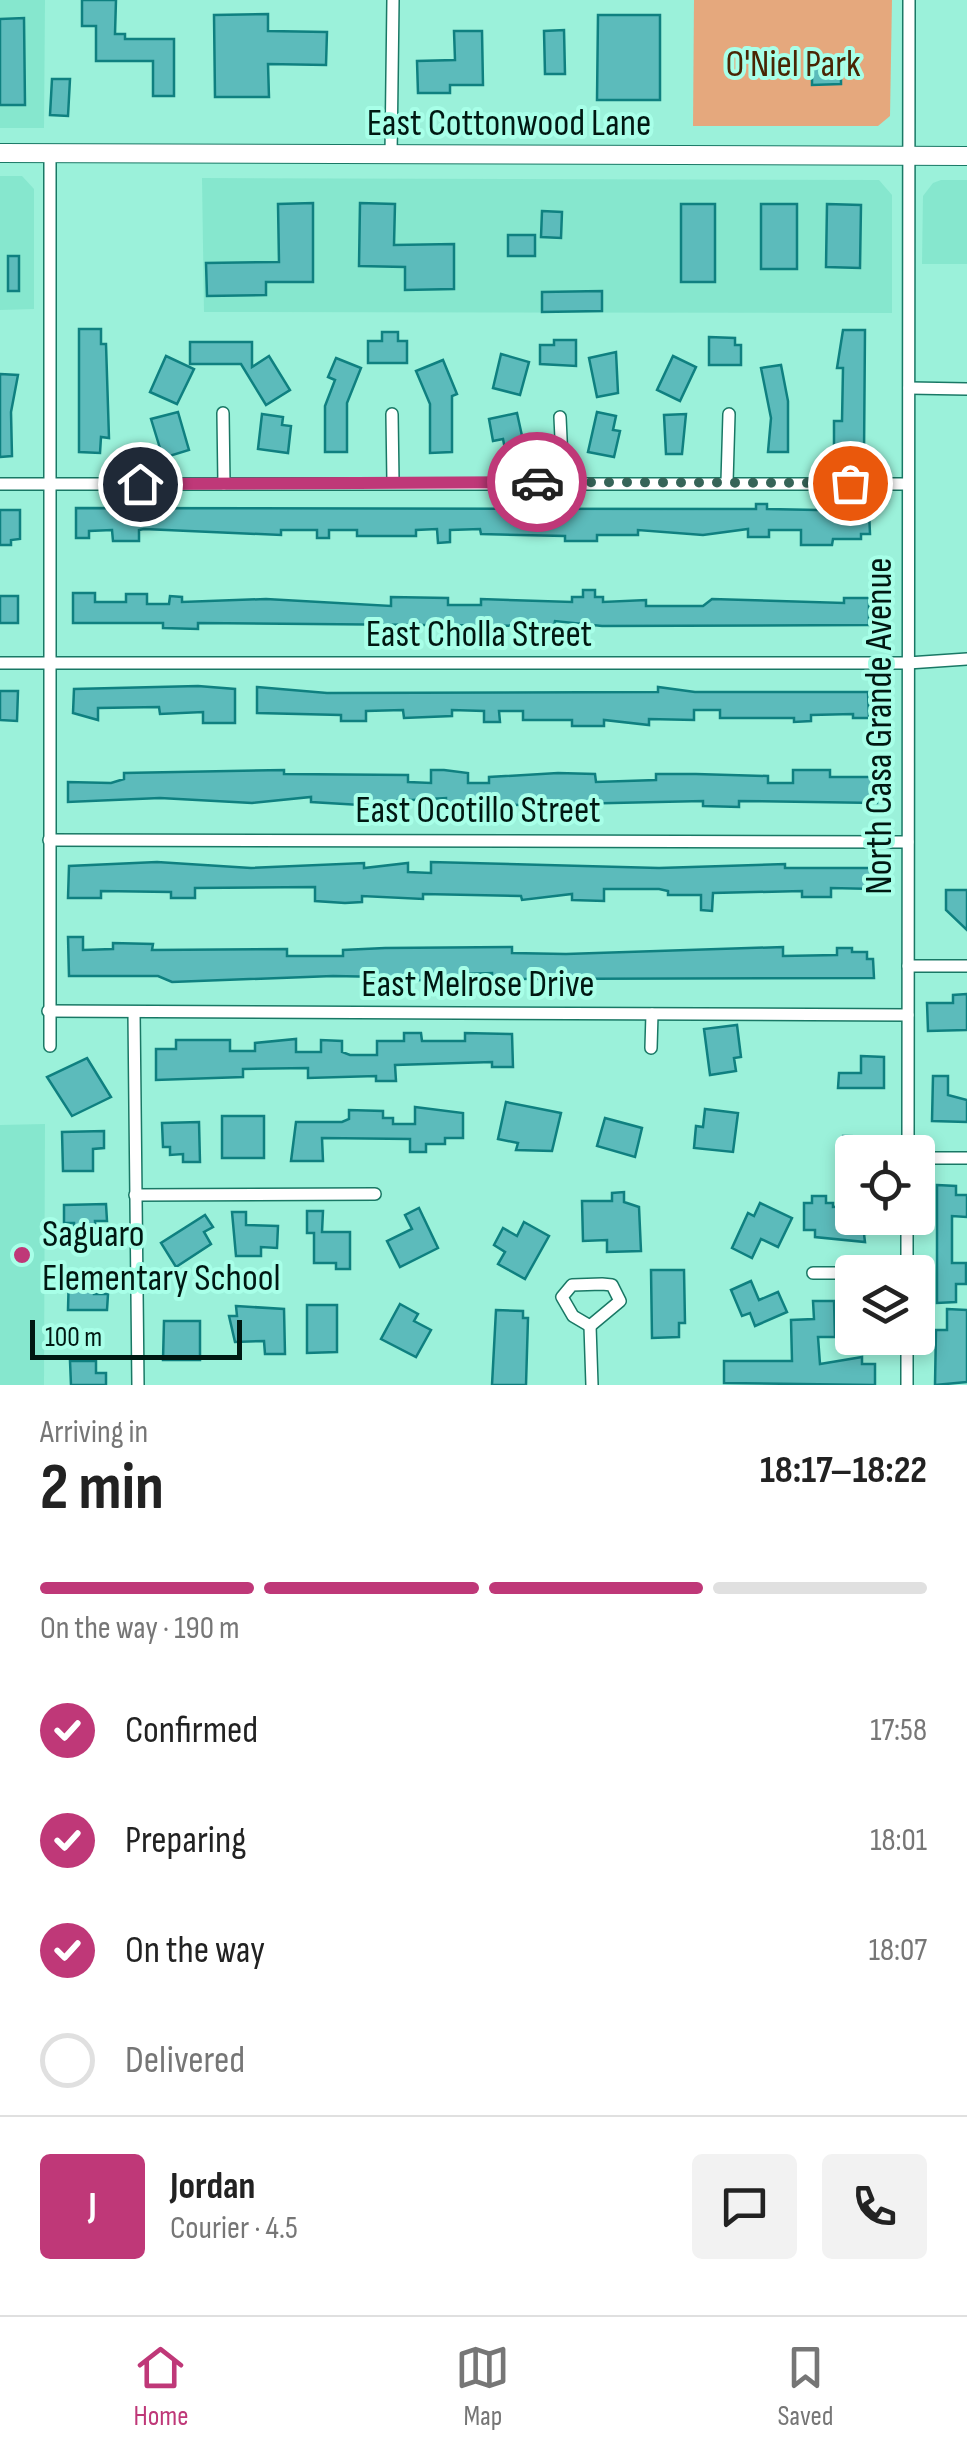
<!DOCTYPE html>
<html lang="en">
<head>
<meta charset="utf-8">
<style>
	:root { --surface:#fff; --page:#f2f2f2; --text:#222; --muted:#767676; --line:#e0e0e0; --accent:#bf3878 }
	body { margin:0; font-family:"Sofia Sans Condensed",sans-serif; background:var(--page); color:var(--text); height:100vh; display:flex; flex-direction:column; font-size:38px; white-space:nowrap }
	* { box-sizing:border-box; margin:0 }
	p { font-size:32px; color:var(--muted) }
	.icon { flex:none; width:55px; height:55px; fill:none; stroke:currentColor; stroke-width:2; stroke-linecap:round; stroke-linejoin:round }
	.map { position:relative; height:1385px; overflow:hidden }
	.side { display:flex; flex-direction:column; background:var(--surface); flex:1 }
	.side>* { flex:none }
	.tools { position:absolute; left:835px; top:1135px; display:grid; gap:20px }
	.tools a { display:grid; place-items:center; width:100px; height:100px; border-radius:10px; background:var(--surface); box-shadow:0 5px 15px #0003; font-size:50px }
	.scale { position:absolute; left:30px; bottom:25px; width:212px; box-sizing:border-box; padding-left:10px; border:5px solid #001812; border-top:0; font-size:28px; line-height:35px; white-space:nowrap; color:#001812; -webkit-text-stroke:8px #a8ffe8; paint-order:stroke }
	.pin { position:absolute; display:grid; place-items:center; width:85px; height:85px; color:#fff; margin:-42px; border:5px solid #fff; border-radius:50%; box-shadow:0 2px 10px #0007 }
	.courier { position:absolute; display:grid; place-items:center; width:100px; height:100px; margin:-50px; border:8px solid #bf3878; border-radius:50%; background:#fff; color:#222; box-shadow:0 2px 12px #0007 }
	.head em { font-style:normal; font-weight:700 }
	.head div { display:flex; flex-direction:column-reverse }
	.head { display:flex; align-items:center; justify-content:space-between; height:170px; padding:0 40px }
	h1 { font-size:65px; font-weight:700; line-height:75px }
	.bar { display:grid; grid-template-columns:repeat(4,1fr); gap:15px 10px; align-content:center; height:120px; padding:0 40px }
	.bar i { height:12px; border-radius:8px; background:var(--line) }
	.bar .selected { background:var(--accent) }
	.bar p { grid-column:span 4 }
	.line { display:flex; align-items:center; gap:25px; padding:0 40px; border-top:2px solid var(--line) }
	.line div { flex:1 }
	.round { display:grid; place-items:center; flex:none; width:105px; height:105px; border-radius:10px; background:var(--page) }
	ol { padding:0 40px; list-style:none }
	li { display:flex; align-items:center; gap:30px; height:110px }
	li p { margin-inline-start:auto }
	li .icon { padding:10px; border-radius:50%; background:var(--accent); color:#fff; stroke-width:4 }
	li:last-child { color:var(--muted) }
	li i { width:55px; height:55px; border:5px solid var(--line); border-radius:50% }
	.tab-bar { display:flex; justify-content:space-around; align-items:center; height:140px; border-top:2px solid var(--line); background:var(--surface); font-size:28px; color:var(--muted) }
	.tab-bar a { display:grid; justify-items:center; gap:5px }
	.tab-bar .selected { color:var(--accent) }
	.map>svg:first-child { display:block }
</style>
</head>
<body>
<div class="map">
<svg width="967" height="1385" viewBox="0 0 967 1385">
	<rect width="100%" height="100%" fill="#9bf1da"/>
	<!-- built -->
	<g fill="#86e7ce">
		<path d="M0,0H45L44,128H0Z"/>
		<path d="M0,176H22L34,189V309L0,310Z"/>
		<path d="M202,178L879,180L892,195V313L204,312Z"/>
		<path d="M941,180H967V264H922L923,196L933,183Z"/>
		<path d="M45,1124L44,1385H0V1125Z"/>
	</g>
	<!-- green -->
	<path fill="#e5a87d" d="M694,0H892L890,116L878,126H693Z"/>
	<!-- building -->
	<g fill="#5cbbbb" stroke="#0f8080" stroke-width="2.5">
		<path d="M82,0H116L115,34H125V39H174V96H153V61H96V26H82Z"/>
		<path d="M268,14V31L327,32L326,65L268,64L269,97H215L214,15Z"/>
		<path d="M598,15H660V100H597Z"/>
		<path d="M24,18L25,105H0V19Z"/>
		<path d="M564,30L565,74H545L544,31Z"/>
		<path d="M454,31H482L483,85H450V93H418L417,61L455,60Z"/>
		<path d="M812,66H841V84L812,85Z"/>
		<path d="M52,79H70L68,116L50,115Z"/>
		<path d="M313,203V282H266V295L207,296L206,263L279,262L278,204Z"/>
		<path d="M360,203L395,204L394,245L454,244V289L405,290V267L359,266Z"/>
		<rect x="681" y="204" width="34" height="78"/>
		<rect x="761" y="204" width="36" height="65"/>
		<path d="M827,204L861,205L860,268L826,267Z"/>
		<path d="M542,211L562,212L561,238L541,237Z"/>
		<rect x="508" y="235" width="27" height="21"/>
		<rect x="8" y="256" width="11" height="35"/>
		<path d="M602,291V311L542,312V292Z"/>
		<path d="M79,329H101V344H106L109,438L101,437L100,453L79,452Z"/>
		<path d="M843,330H865L864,455H834V421H842L843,368H837Z"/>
		<path d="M382,332H398V341H407V363H368V341H382Z"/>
		<path d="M709,337L735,338V345H741V365H709Z"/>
		<path d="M554,340H576V366L540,364V345H554Z"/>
		<path d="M190,342H252V367L269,356L290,390L266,405L241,364H190Z"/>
		<path d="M616,352L618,393L597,397L589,358Z"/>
		<path d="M501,354L529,362L520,395L493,388Z"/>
		<path d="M166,356L194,369L177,404L150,392Z"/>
		<path d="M673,356L696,367L680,401L657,390Z"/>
		<path d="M336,358L361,368L347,403V452H325V406L335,380L328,377Z"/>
		<path d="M443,360L457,394L452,396V452L430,453V404L416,371Z"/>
		<path d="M781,365L788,401V452H768L771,418L761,368Z"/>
		<path d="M0,374L18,375L11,412L12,456L0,457Z"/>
		<path d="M178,412L189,450L163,458L151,419Z"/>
		<path d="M597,412L616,416L613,430L620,431L614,457L588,452Z"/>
		<path d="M517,413L524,445L505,449L503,439L493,441L489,419Z"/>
		<path d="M262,414L283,417L282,425L291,426L288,453L258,449Z"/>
		<path d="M686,414L682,454H666L664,415Z"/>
		<path d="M756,504H767V509L869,511L870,534H861V539H833L832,545H801V530H769V537H748V529L703,535L638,530V535H597V541H565V536L481,534L480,529L450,530V542L438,543L437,529L416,530V536H357V530H329V538H317V530H281V535L144,529L139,530V541H113L112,530L89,531V538H76V508L756,509Z"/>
		<path d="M0,510H20V539L11,540V545H0Z"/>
		<path d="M583,590H595V597H603V602L646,600V606H703L712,599L844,603V598H869V625L602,626L555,621L554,626L198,623V629L163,628V623H73V593H95V602H126V594H147V604H169L170,596L182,597V602L266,599L391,606V597L448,598V605H481V599L572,602V597H583Z"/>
		<rect x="0" y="596" width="18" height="27"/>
		<path d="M198,686L235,689V723H203V712L160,714L159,707L98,708V720L73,713L74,689Z"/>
		<path d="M257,687L327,693L658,692V687L695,692H868L869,718H853V714L811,715V721L794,722V718H720V710H694V720L649,719V725L604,720V726H572V720H523V711H499L500,722H484V711L452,710V716L404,718L403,710L366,711V721H341V715L257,713Z"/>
		<path d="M0,691H18L17,721L0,720Z"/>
		<path d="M284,770V774L408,775V782L431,783V770H444L468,773V783H489V777L558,773L595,774L596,782L656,780V774H696L768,776V783H793V770H830V777H877V803L739,801V807L703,806V801L522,805L446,803V798L377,802V806L311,802V797L252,803L160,798L68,802V782L111,783L124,779V773Z"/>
		<path d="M157,862L251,868L364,863V868L408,863V872L431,873V862L659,868L785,864V868H876L875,889L831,888V897H802V891L713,893L712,911L701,910V895H668V891L659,889H604V901L572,900V894L522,900L521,896L423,894V899L362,896V902L345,903L315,901V887L195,888V898H171V892L101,891V898H68L69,866Z"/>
		<path d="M946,890H967V930L946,910Z"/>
		<path d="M68,937H83V950L113,949V943L153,944L152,950L287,949V956H343V950L385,948L512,947V953L566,954L783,947V956L837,955V948H852V952H867V959H873L874,978L492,979V973L466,974V979L386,981V977L333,976L172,982L158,976H69Z"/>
		<path d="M967,994V1030L928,1031L927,1003H953V995Z"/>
		<path d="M737,1025L741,1057L734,1058L736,1071L710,1075L704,1029Z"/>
		<path d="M404,1033H421L422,1041H465V1033L512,1034L513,1067H492V1062L395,1065L396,1081H376V1076L308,1078V1068L243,1069V1077L156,1080V1049H176V1040H230V1051H255V1043L296,1039V1052H321V1040L342,1041V1052L350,1055H377V1041H404Z"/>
		<path d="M861,1056L884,1057V1088H838L839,1073H861Z"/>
		<path d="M87,1058L111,1097L72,1116L47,1077Z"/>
		<path d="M933,1076H948V1095L967,1100V1122L932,1121Z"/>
		<path d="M506,1102L561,1113L552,1151L516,1150L518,1143L498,1139Z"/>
		<path d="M415,1107L463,1113V1138H445V1144H426V1152H410V1139L322,1138L323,1161H291L296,1122H342L349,1119V1110L383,1111V1118H393V1124H415Z"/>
		<path d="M705,1109L738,1113L733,1152L694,1148L696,1126L703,1127Z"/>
		<rect x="222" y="1116" width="42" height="42"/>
		<path d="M605,1118L642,1128L635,1157L597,1146Z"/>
		<path d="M199,1122L200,1162H183V1154L170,1155V1147H163L162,1123Z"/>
		<path d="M104,1131V1148L93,1149V1171H63L62,1132Z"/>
		<path d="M843,1136L888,1137L887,1152H842Z"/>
		<path d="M937,1185L956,1186V1195H967V1217L952,1216V1263H966V1284H956V1302L937,1303Z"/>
		<path d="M624,1192V1202L639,1207L641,1251L607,1252V1240L583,1241L582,1201H612V1193Z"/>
		<path d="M812,1196H826V1203H833V1207L852,1206V1218H878V1233L864,1234L865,1242L815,1237V1230H804V1203H812Z"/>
		<path d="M760,1203L792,1218L778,1247L761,1239L752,1258L732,1248L748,1213L754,1216Z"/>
		<path d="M106,1204L107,1221H95L96,1240H74V1223H64V1205Z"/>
		<path d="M419,1208L438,1248L400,1267L387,1241L412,1229L405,1215Z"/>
		<path d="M307,1211H323L322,1232H350V1269H336V1263H314V1233H307Z"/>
		<path d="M232,1212H246V1225L278,1226L277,1248L261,1247V1256H236Z"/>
		<path d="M205,1215L213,1227L204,1232L211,1244L176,1267L161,1243Z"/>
		<path d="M524,1222L549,1236L525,1279L498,1264L505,1252L494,1245L503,1228L517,1236Z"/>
		<path d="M651,1270H684L685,1323H679V1337L652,1338Z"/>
		<path d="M69,1271H94V1294H108L107,1310H68Z"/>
		<path d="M751,1281L759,1300L778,1292L787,1312L755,1326L750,1313L742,1316L731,1290Z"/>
		<path d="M813,1301H834L835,1337H818L820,1364L862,1357V1364H875V1385L724,1383V1361H792L791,1320L814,1319Z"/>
		<path d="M400,1304L418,1314L414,1321L431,1330L416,1357L381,1339Z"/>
		<path d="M307,1305H337V1352L307,1353Z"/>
		<path d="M236,1306L284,1309L285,1354H265L264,1341L235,1342L229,1316H237Z"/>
		<path d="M947,1309L967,1310V1382L935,1385L936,1330H947Z"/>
		<path d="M496,1310L523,1311V1318H528L526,1385H492Z"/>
		<path d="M164,1321H200V1360H163Z"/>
		<path d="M70,1361H96V1373H106V1385H71Z"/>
	</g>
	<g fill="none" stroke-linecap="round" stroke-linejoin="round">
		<defs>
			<g id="street">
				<path d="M391,155L393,0"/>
				<path d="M909,388L967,389"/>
				<path d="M223,413L224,484"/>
				<path d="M392,414L393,482"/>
				<path d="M560,417L563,482"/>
				<path d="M727,482L729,414"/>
				<path d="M0,484H908"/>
				<path d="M0,663H908L967,659"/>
				<path d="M49,840L908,842"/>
				<path d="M908,966H967"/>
				<path d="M48,1011L908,1015"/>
				<path d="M134,1012L138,1385"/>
				<path d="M50,1046V153"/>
				<path d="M651,1048L652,1014"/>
				<path d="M908,1152L909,0"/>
				<path d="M918,1158H967"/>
				<path d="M135,1195L375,1194"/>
				<path d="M877,1272H907"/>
				<path d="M907,1272V1218"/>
				<path d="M813,1273H852"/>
				<path d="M602,1284L612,1285L620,1301L590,1326L573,1316L562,1297L572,1285Z"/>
				<path d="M590,1326L592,1385"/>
				<path d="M907,1338V1385"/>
			</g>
			<path id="secondary" d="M0,153L967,156"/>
		</defs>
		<!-- street casing -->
		<use href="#street" stroke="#197865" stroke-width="14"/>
		<!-- secondary casing -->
		<use href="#secondary" stroke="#197865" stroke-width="20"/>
		<!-- street -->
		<use href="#street" stroke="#fff" stroke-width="11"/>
		<!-- secondary -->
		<use href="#secondary" stroke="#fff" stroke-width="18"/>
	</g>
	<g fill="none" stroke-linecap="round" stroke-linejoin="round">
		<!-- done -->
		<path stroke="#366458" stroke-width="10" stroke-dasharray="0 18" d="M537,482L850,483"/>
		<!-- route -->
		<path stroke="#bf3878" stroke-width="12" d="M140,484L537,482"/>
	</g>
	<!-- markers -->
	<circle fill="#bf3878" stroke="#a8ffe8" stroke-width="4" cx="22" cy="1255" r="10"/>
	<g text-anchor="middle" stroke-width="8" stroke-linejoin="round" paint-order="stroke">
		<!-- park labels -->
		<g font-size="38" fill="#492403" stroke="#a8ffe8">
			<text x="793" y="76">O'Niel Park</text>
		</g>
		<!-- street labels -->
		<g font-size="38" fill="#001812" stroke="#a8ffe8">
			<text x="509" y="135">East Cottonwood Lane</text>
			<text x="479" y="646">East Cholla Street</text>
			<text transform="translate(878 726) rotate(-90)" y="13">North Casa Grande Avenue</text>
			<text x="478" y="822">East Ocotillo Street</text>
			<text x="478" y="996">East Melrose Drive</text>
		</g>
		<!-- poi labels -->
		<g font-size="38" fill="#001812" stroke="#a8ffe8" text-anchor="start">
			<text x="42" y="1246">Saguaro<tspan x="42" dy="44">Elementary School</tspan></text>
		</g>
	</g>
</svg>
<div class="tools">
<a><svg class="icon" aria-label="locate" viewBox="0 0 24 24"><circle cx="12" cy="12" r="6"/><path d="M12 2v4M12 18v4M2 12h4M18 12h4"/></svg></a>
<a><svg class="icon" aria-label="layers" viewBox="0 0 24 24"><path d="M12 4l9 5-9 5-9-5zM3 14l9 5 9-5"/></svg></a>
</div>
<div class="scale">100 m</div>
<div class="pin" style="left:850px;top:483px;background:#ea580c"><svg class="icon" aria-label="bag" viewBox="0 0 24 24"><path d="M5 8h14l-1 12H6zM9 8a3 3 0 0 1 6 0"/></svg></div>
<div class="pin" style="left:140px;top:484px;background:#1f2937"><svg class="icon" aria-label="home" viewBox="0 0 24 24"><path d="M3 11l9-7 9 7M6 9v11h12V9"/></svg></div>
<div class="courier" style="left:537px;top:482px"><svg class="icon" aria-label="car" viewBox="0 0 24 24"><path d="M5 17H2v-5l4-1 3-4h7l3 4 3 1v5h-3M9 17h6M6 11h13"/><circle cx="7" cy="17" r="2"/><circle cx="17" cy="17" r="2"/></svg></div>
</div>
<section class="side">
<div class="head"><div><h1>2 min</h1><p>Arriving in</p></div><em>18:17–18:22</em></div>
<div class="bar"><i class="selected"></i><i class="selected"></i><i class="selected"></i><i></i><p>On the way · 190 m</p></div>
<ol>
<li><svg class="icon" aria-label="check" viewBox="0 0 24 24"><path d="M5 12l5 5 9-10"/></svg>Confirmed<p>17:58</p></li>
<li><svg class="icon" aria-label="check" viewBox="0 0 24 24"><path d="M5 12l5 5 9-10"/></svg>Preparing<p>18:01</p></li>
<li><svg class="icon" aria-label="check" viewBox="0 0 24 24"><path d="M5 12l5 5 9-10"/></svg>On the way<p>18:07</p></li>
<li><i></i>Delivered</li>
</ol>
<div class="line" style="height:180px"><b class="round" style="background:var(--accent);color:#fff">J</b><div><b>Jordan</b><p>Courier · 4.5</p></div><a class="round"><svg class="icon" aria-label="chat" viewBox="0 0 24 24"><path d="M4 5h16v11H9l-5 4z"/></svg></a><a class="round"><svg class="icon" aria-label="phone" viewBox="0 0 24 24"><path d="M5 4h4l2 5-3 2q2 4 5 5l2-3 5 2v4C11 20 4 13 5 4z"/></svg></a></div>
</section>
<nav class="tab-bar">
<a class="selected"><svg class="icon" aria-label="home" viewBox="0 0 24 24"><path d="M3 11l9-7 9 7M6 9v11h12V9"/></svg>Home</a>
<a><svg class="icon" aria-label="map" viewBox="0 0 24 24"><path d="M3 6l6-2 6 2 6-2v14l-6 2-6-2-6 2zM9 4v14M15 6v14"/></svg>Map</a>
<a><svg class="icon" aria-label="saved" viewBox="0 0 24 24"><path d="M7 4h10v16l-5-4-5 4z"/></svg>Saved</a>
</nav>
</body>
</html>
